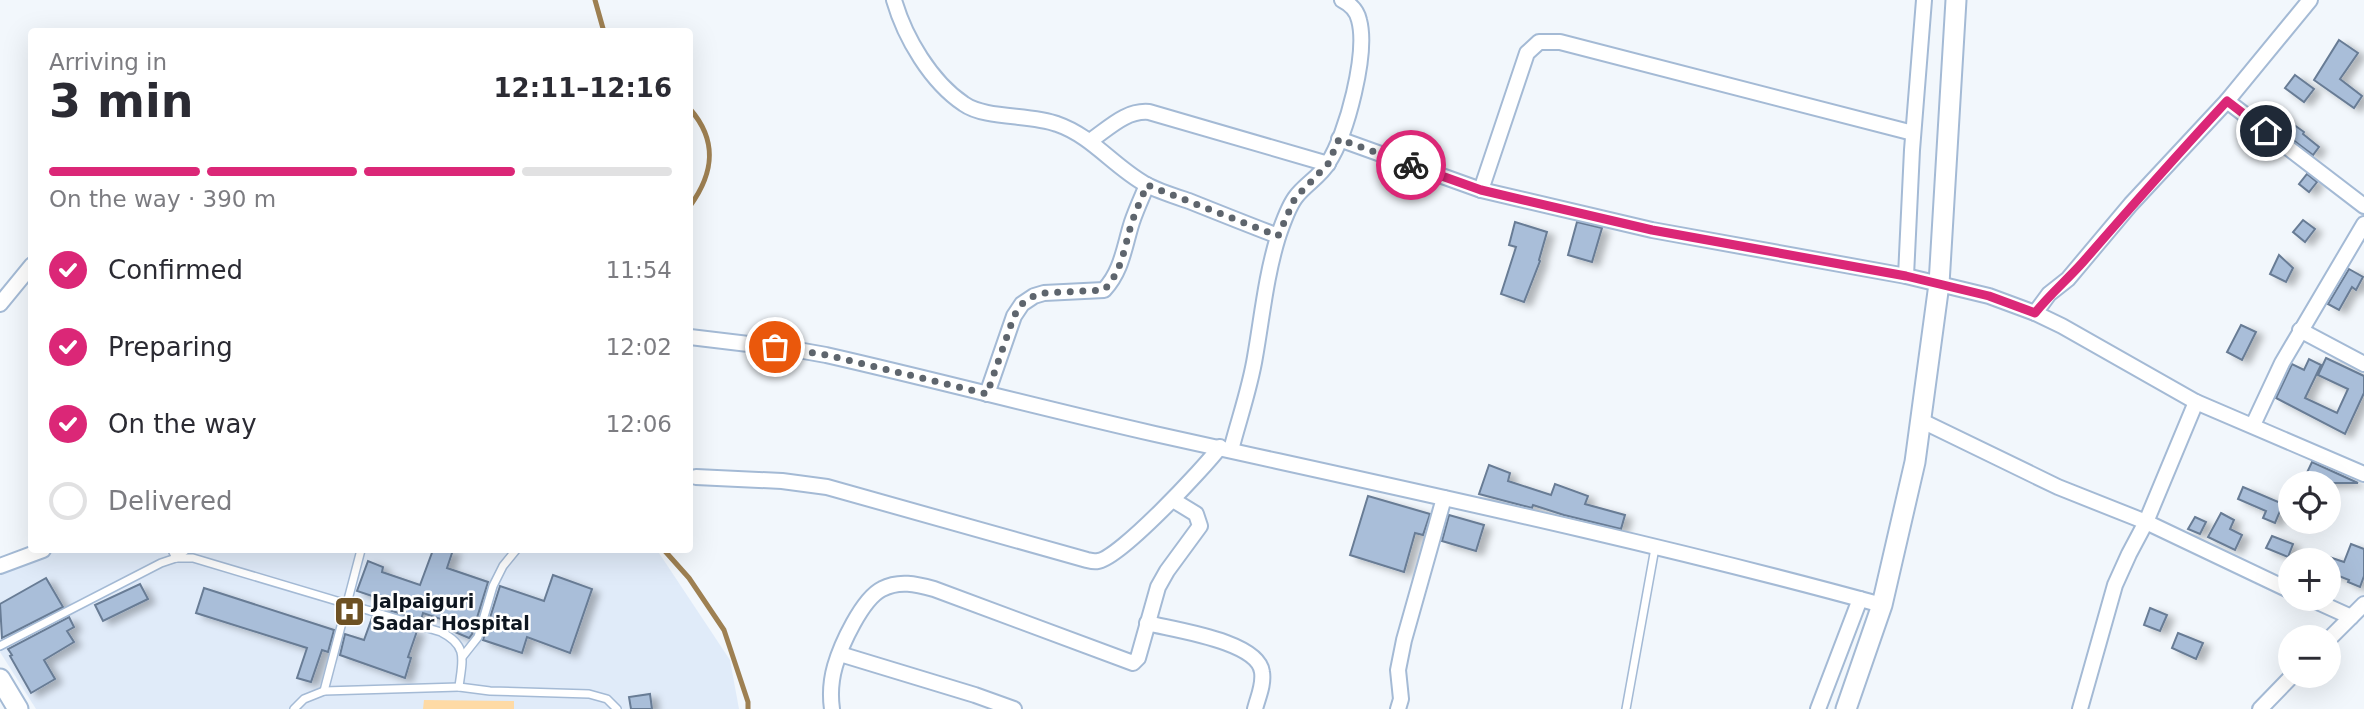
<!DOCTYPE html>
<html lang="en">
<head>
<meta charset="utf-8">
<style>
	:root { --surface:#fff; --page:#f2f2f3; --text:#2b2b33; --muted:#7c7c81; --line:#e1e1e2; --accent:#db2777 }
	body { margin:0; font-family:"DejaVu Sans",sans-serif; background:var(--page); color:var(--text); height:100vh; display:flex; flex-direction:column; font-size:26px; white-space:nowrap }
	* { box-sizing:border-box; margin:0 }
	p { font-size:23px; color:var(--muted) }
	.icon { flex:none; width:38px; height:38px; fill:none; stroke:currentColor; stroke-width:2; stroke-linecap:round; stroke-linejoin:round }
	.map { position:relative; flex:1; overflow:hidden }
	.details { position:absolute; left:28px; top:28px; width:665px; height:525px; display:flex; flex-direction:column; background:var(--surface); border-radius:7px; box-shadow:0 7px 28px #0002 }
	.details>* { flex:none }
	.tools { position:absolute; left:2278px; top:471px; display:grid; gap:14px }
	.tools a { display:grid; place-items:center; width:63px; height:63px; border-radius:50%; background:var(--surface); box-shadow:0 7px 28px #0002; font-size:35px }
	.pin { position:absolute; display:grid; place-items:center; width:60px; height:60px; color:#fff; margin:-30px; border:4px solid #fff; border-radius:50%; box-shadow:0 2px 7px #0007 }
	.courier { position:absolute; display:grid; place-items:center; width:70px; height:70px; margin:-35px; border:5px solid #db2777; border-radius:50%; background:#fff; color:#222; box-shadow:0 2px 9px #0007 }
	.overview em { font-style:normal; font-weight:700 }
	.overview div { display:flex; flex-direction:column-reverse }
	.overview { display:flex; align-items:center; justify-content:space-between; height:119px; padding:0 21px }
	h1 { font-size:46px; font-weight:700; line-height:52px }
	.bar { display:grid; grid-template-columns:repeat(4,1fr); gap:10px 7px; align-content:center; height:84px; padding:0 21px }
	.bar i { height:9px; border-radius:5px; background:var(--line) }
	.bar .active { background:var(--accent) }
	.bar p { grid-column:span 4 }
	ol { padding:0 21px; list-style:none }
	li { display:flex; align-items:center; gap:21px; height:77px }
	li p { margin-inline-start:auto }
	li .icon { padding:7px; border-radius:50%; background:var(--accent); color:#fff; stroke-width:4 }
	li:last-child { color:var(--muted) }
	li i { width:38px; height:38px; border:4px solid var(--line); border-radius:50% }
	.map>svg:first-child { display:block }
</style>
</head>
<body>
<div class="map">
<svg width="2364" height="709" viewBox="0 0 2364 709">
	<defs>
		<filter id="shadow"><feDropShadow dx="7" dy="4" stdDeviation="3.5" flood-color="#0004"/></filter>
	</defs>
	<rect width="100%" height="100%" fill="#f2f7fc"/>
	<!-- built -->
	<path fill="#e0ebf9" d="M55,550H657L730,660L739,709H36L0,652V571Z"/>
	<!-- green -->
	<path fill="#fedaa5" d="M424,700L514,701V709H423Z"/>
	<g fill="none" stroke-linecap="round" stroke-linejoin="round">
		<!-- stream -->
		<g stroke="#9e8052" stroke-width="5">
			<path d="M595,0L604,32"/>
			<path d="M690,109C718,141 714,173 690,206"/>
			<path d="M664,550L689,578L724,630L748,702V709"/>
		</g>
	</g>
	<!-- building -->
	<g fill="#a9bed9" stroke="#687c95" stroke-width="2" filter="url(#shadow)">
		<path d="M2339,40L2358,53L2340,79L2362,96L2354,108L2314,80Z"/>
		<path d="M2295,75L2314,89L2304,102L2285,88Z"/>
		<path d="M2279,114L2304,132L2303,134L2319,147L2313,155L2272,124Z"/>
		<path d="M2307,174L2317,182L2309,192L2299,184Z"/>
		<path d="M2303,220L2315,229L2305,242L2293,232Z"/>
		<path d="M1515,222L1547,232L1539,260L1540,261L1524,302L1501,294L1516,247L1509,245Z"/>
		<path d="M1577,222L1602,228L1592,262L1568,255Z"/>
		<path d="M2279,255L2293,268L2286,282L2270,274Z"/>
		<path d="M2349,269L2363,277L2356,290L2352,287L2339,310L2328,304Z"/>
		<path d="M2241,325L2256,332L2242,360L2227,352Z"/>
		<path d="M2326,358L2364,376V393L2345,434L2276,398L2292,364L2304,370L2309,359L2321,365L2305,398L2337,413L2348,389L2318,375Z"/>
		<path d="M2312,462L2358,483H2302Z"/>
		<path d="M1489,465L1510,473L1508,481L1551,495L1555,484L1588,496L1585,504L1625,515L1621,529L1564,515L1533,505L1532,508L1479,494Z"/>
		<path d="M2243,487L2283,504L2275,523L2263,518L2266,511L2238,499Z"/>
		<path d="M1368,496L1430,514L1423,535L1415,533L1404,572L1350,555Z"/>
		<path d="M2221,513L2234,520L2230,529L2242,535L2235,550L2208,537Z"/>
		<path d="M1449,515L1484,525L1476,551L1442,541Z"/>
		<path d="M2195,517L2206,522L2200,534L2188,529Z"/>
		<path d="M2272,536L2293,544L2288,557L2266,548Z"/>
		<path d="M2351,544L2364,549V576L2360,587L2348,582L2349,580L2329,572V557L2344,562Z"/>
		<path d="M433,550H453L447,568L488,582L472,634L469,638L450,630L453,623L423,613L421,620L376,606L378,598L357,591L368,561L383,567L382,572L420,585Z"/>
		<path d="M553,575L592,589L570,653L527,637L522,653L483,640L500,586L544,601Z"/>
		<path d="M46,578L63,607L2,638L0,604Z"/>
		<path d="M140,584L148,599L103,621L95,605Z"/>
		<path d="M204,588L334,630L328,652L322,650L311,682L297,678L307,648L196,613Z"/>
		<path d="M2150,608L2167,615L2160,631L2144,625Z"/>
		<path d="M69,617L74,627L67,631L74,642L44,660L55,679L31,693L10,656L12,655L8,649Z"/>
		<path d="M372,618L417,631L408,657L411,658L405,678L340,655L345,634L364,640Z"/>
		<path d="M2178,633L2203,643L2196,659L2172,648Z"/>
		<path d="M650,694L652,709H631L629,697Z"/>
	</g>
	<g fill="none" stroke-linecap="round" stroke-linejoin="round">
		<defs>
			<g id="lane">
				<path d="M172,550L176,558L186,550"/>
				<path d="M0,646L161,563L176,558H193L441,632C469,646 462,661 459,687L490,691L589,694L607,699L617,709"/>
				<path d="M463,656L478,637L493,586L503,566L516,550"/>
				<path d="M324,691L361,550"/>
				<path d="M294,709L304,699L324,691L459,687"/>
				<path d="M1626,709L1655,548"/>
			</g>
			<g id="street">
				<path d="M894,0C905,38 931,82 964,104C985,119 1031,114 1057,124C1092,136 1113,166 1145,184C1158,191 1174,196 1189,201C1219,213 1249,225 1278,236"/>
				<path d="M2227,101L2364,206"/>
				<path d="M1339,139L1481,190L1652,230L1906,276L1989,296L2035,313L2062,326L2196,402L2364,474"/>
				<path d="M1090,141C1109,128 1126,110 1149,112L1328,164"/>
				<path d="M1481,190L1527,53L1539,42H1560L1913,133"/>
				<path d="M1906,276L1912,150L1924,0"/>
				<path d="M0,304L32,265"/>
				<path d="M2035,313L2049,294L2068,279L2131,204L2227,101L2310,0"/>
				<path d="M2300,330L2364,364"/>
				<path d="M690,337L798,350L826,355C936,380 1045,409 1155,434C1398,488 1642,539 1882,605"/>
				<path d="M987,394L1014,316L1022,304L1034,296L1044,293L1104,290C1122,271 1124,247 1132,222C1136,210 1142,197 1147,185"/>
				<path d="M1922,421L2058,487L2146,522L2291,591"/>
				<path d="M2253,425L2282,363L2364,224"/>
				<path d="M1231,450C1239,419 1250,388 1255,357C1262,317 1266,276 1278,237C1282,225 1288,208 1295,198C1304,185 1320,177 1328,163C1347,134 1368,53 1359,20C1357,11 1350,4 1342,0"/>
				<path d="M696,477L782,481L827,487L1087,560C1091,561 1094,562 1098,561C1119,559 1204,468 1220,447"/>
				<path d="M0,566L43,550"/>
				<path d="M2309,598L2351,617"/>
				<path d="M1147,623C1174,630 1258,641 1262,672C1264,685 1258,697 1255,709"/>
				<path d="M2329,639L2364,604"/>
				<path d="M840,654L975,695L1014,709"/>
				<path d="M832,709C830,695 831,680 835,666C841,645 862,599 882,589C899,580 916,584 934,589L1133,663L1138,658L1158,587L1167,571L1200,526L1196,514L1173,500"/>
				<path d="M1398,709L1401,699L1398,670L1404,640L1444,498"/>
				<path d="M1818,709L1860,599"/>
				<path d="M2080,709L2115,585L2129,554L2146,522L2196,402"/>
				<path d="M2260,709L2292,676"/>
			</g>
			<g id="secondary">
				<path d="M0,679L18,709"/>
				<path d="M1846,709L1882,605L1915,462L1939,284L1956,0"/>
			</g>
		</defs>
		<!-- lane casing -->
		<use href="#lane" stroke="#a4bad5" stroke-width="10"/>
		<!-- street casing -->
		<use href="#street" stroke="#a4bad5" stroke-width="18"/>
		<!-- secondary casing -->
		<use href="#secondary" stroke="#a4bad5" stroke-width="23"/>
		<!-- lane -->
		<use href="#lane" stroke="#fff" stroke-width="7"/>
		<!-- street -->
		<use href="#street" stroke="#fff" stroke-width="14"/>
		<!-- secondary -->
		<use href="#secondary" stroke="#fff" stroke-width="19"/>
	</g>
	<g fill="none" stroke-linecap="round" stroke-linejoin="round">
		<!-- done -->
		<path stroke="#5e656d" stroke-width="7" stroke-dasharray="0 12.6" d="M775,347L827,355L987,394L1014,316L1022,304L1034,296L1044,293L1104,290C1123,270 1124,247 1132,222C1136,210 1142,197 1147,185L1278,236L1295,198L1328,164L1339,139L1411,165"/>
		<!-- route -->
		<path stroke="#db2777" stroke-width="9" d="M1411,165L1481,190L1652,230L1906,276L1989,296L2035,313C2050,294 2067,280 2083,262C2130,208 2178,154 2227,101L2266,131"/>
	</g>
	<!-- icons -->
	<defs>
		<symbol id="hospital-square" viewBox="-11 -11 22 22"><rect x="-9" y="-9" width="18" height="18" rx="4" fill="#6d5124" stroke="#fff"/><path d="M-5-5h3v3.5h4V-5h3V5h-3V1.5h-4V5h-3Z" fill="#fff"/></symbol>
	</defs>
	<g fill-rule="evenodd">
		<use href="#hospital-square" x="332" y="594" width="35" height="35"/>
	</g>
	<g text-anchor="middle" stroke-width="5" stroke-linejoin="round" paint-order="stroke">
		<!-- poi labels -->
		<g font-size="19" font-weight="bold" fill="#0e1620" stroke="#fff" text-anchor="start">
			<text x="372" y="608">Jalpaiguri<tspan x="372" dy="22">Sadar Hospital</tspan></text>
		</g>
	</g>
</svg>
<div class="tools">
<a><svg class="icon" aria-label="locate" viewBox="0 0 24 24"><circle cx="12" cy="12" r="6"/><path d="M12 2v4M12 18v4M2 12h4M18 12h4"/></svg></a>
<a>+</a>
<a>−</a>
</div>
<div class="pin" style="left:775px;top:347px;background:#ea580c"><svg class="icon" aria-label="bag" viewBox="0 0 24 24"><path d="M5 8h14l-1 12H6zM9 8a3 3 0 0 1 6 0"/></svg></div>
<div class="pin" style="left:2266px;top:131px;background:#1f2937"><svg class="icon" aria-label="home" viewBox="0 0 24 24"><path d="M3 11l9-7 9 7M6 9v11h12V9"/></svg></div>
<div class="courier" style="left:1411px;top:165px"><svg class="icon" aria-label="bike" viewBox="0 0 24 24"><circle cx="6" cy="16" r="4"/><circle cx="18" cy="16" r="4"/><path d="M6 16l4-8h5l3 8M10 8l3 8H6M13 5h3"/></svg></div>
<section class="details">
<div class="overview"><div><h1>3 min</h1><p>Arriving in</p></div><em>12:11–12:16</em></div>
<div class="bar"><i class="active"></i><i class="active"></i><i class="active"></i><i></i><p>On the way · 390 m</p></div>
<ol>
<li><svg class="icon" aria-label="check" viewBox="0 0 24 24"><path d="M5 12l5 5 9-10"/></svg>Confirmed<p>11:54</p></li>
<li><svg class="icon" aria-label="check" viewBox="0 0 24 24"><path d="M5 12l5 5 9-10"/></svg>Preparing<p>12:02</p></li>
<li><svg class="icon" aria-label="check" viewBox="0 0 24 24"><path d="M5 12l5 5 9-10"/></svg>On the way<p>12:06</p></li>
<li><i></i>Delivered</li>
</ol>
</section>
</div>
</body>
</html>
